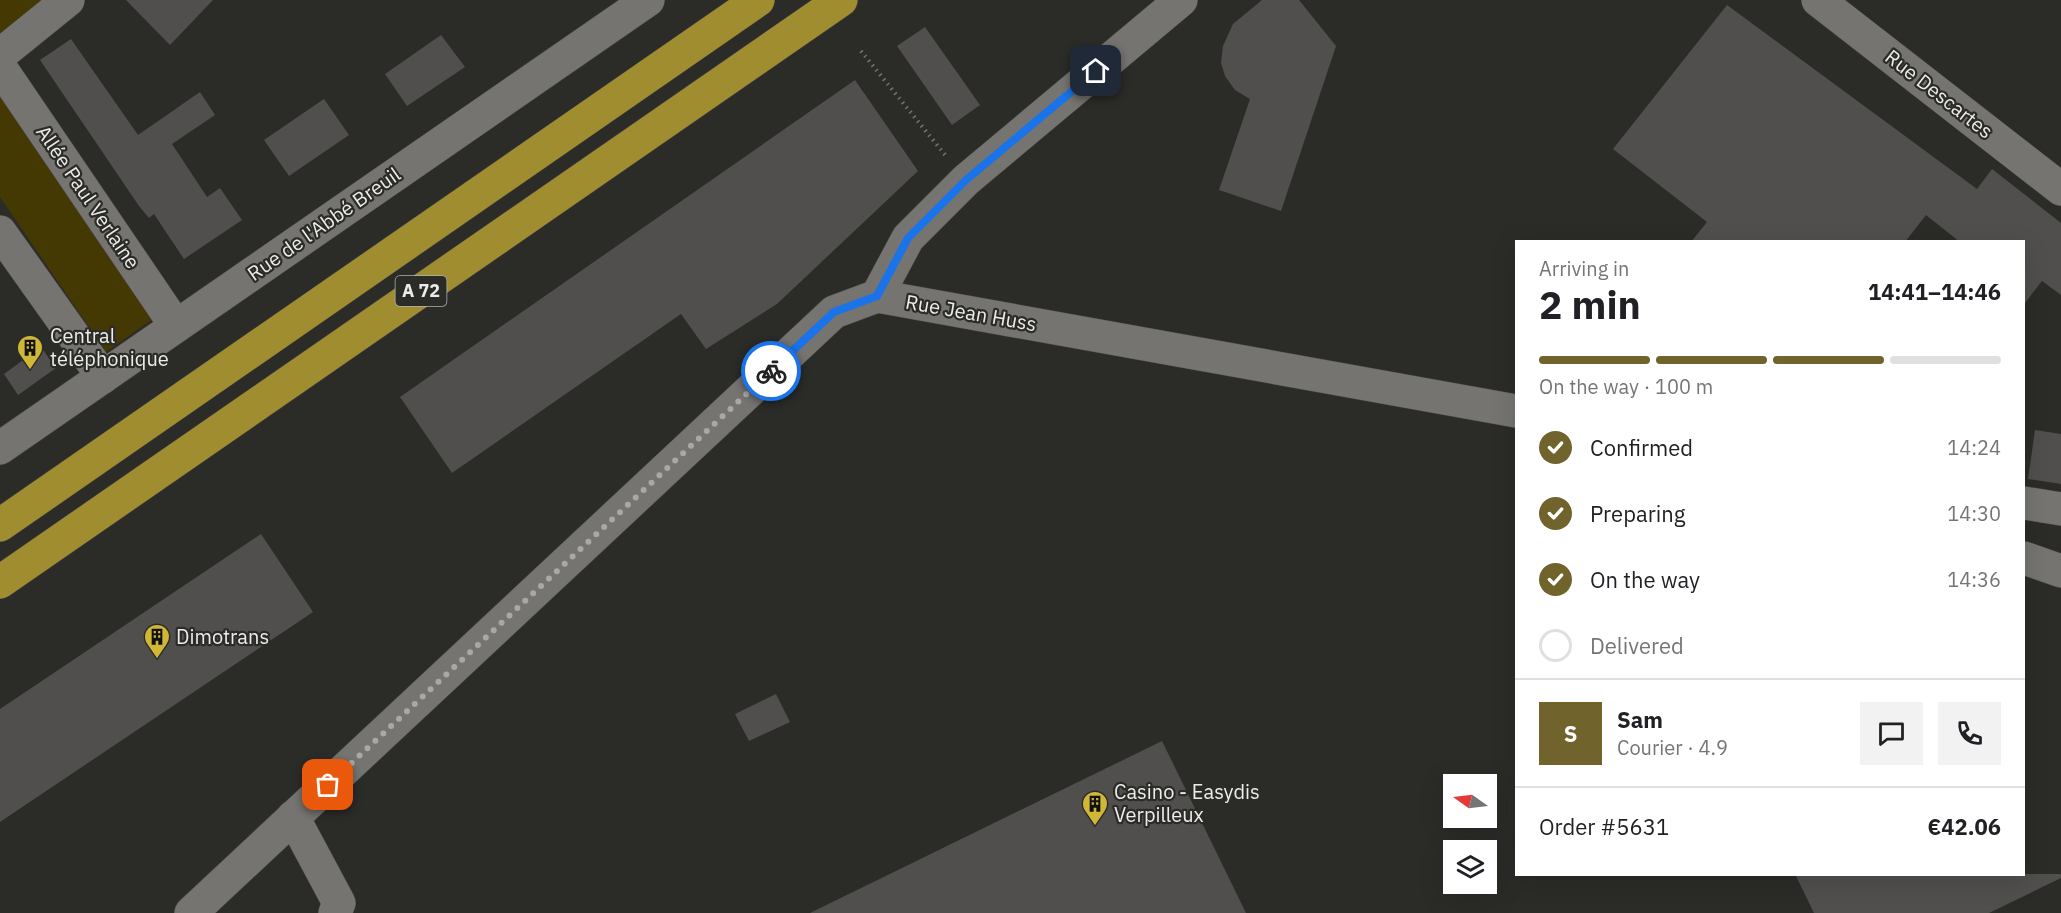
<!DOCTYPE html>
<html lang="en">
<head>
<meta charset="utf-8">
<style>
	:root { --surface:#fff; --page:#f2f2f2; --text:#202124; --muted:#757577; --line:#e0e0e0; --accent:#70642c }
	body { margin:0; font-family:"IBM Plex Sans",sans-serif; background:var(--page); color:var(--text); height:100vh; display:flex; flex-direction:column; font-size:22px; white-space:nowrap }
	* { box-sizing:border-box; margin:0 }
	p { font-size:20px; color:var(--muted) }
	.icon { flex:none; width:33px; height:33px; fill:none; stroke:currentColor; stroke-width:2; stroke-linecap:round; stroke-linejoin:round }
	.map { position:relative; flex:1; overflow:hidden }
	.details { position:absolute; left:1515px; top:240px; width:510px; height:636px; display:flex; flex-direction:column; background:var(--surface); border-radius:0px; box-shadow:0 6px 24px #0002 }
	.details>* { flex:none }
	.needle { width:39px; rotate:284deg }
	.controls { position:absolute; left:1443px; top:774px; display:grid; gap:12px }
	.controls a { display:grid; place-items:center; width:54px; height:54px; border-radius:0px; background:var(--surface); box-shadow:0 6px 24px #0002; font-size:30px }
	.pin { position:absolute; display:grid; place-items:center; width:51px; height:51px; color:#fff; margin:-26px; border-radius:12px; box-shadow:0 3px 9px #0006 }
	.courier { position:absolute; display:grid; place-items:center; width:60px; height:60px; margin:-30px; border:4px solid #1a73e8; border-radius:50%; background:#fff; color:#222; box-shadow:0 2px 8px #0007 }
	.headline em { font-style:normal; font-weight:700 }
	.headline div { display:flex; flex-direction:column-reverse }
	.headline { display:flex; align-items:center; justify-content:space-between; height:102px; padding:0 24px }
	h1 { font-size:39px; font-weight:700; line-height:45px }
	.bar { display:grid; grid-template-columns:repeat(4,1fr); gap:9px 6px; align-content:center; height:72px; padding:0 24px }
	.bar i { height:8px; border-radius:4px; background:var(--line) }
	.bar .on { background:var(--accent) }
	.bar p { grid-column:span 4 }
	.line { display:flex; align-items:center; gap:15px; padding:0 24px; border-top:2px solid var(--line) }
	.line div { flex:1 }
	.round { display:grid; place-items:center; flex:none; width:63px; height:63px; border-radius:0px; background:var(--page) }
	ol { padding:0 24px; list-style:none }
	li { display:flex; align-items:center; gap:18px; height:66px }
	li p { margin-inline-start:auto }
	li .icon { padding:6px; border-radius:50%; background:var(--accent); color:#fff; stroke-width:4 }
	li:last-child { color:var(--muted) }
	li i { width:33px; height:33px; border:3px solid var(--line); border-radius:50% }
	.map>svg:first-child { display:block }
</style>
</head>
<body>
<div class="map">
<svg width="2061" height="913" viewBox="0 0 2061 913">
	<rect width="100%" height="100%" fill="#2b2b28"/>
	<!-- green -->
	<g fill="#443903">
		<path d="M0,0H49L0,38Z"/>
		<path d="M0,96L153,319L106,352L0,197Z"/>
	</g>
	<!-- building -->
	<g fill="#504f4d">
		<path d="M126,0H213L170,45Z"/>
		<path d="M1262,0H1299L1336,46L1281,211L1219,190L1250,99L1235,90L1225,76L1221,63L1223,46L1233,24Z"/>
		<path d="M1727,5L1977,189L1992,169L2061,223V295L2042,281L2024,304V242H1960L1926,215L1905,242H1691L1707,222L1613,149Z"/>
		<path d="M925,27L980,105L952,125L897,46Z"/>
		<path d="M441,35L465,67L407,106L385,74Z"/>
		<path d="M71,39L138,135L200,92L215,115L172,144L207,197L220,188L242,220L184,259L154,214L149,218L139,206L40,60Z"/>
		<path d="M855,80L918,171L777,304L706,349L681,314L452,473L400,397Z"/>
		<path d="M324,99L349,135L289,176L264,140Z"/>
		<path d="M41,347L56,368L18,395L4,374Z"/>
		<path d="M2035,430L2061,434V484L2028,479Z"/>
		<path d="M261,534L313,612L0,822V709Z"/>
		<path d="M776,694L790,722L749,741L735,714Z"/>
		<path d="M1162,741L1246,913H810Z"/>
		<path d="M1795,874H2061V878L1989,913H1814Z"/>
	</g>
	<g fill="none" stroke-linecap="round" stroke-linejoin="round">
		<defs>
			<g id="minor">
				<path d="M1818,0L2061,189"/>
				<path d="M0,55L68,0"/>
				<path d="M0,67L176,326"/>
				<path d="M0,232L103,377"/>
				<path d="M877,296L908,238L966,180L1181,0"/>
				<path d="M0,448L648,0"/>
				<path d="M2024,503L2061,509"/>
				<path d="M2024,558L2061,571"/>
				<path d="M293,817L339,903L335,913"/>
				<path d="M191,913L834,312L877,296L1516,411"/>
			</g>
			<g id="highway">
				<path d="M0,525L758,0"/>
				<path d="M0,582L841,0"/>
			</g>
		</defs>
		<!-- minor casing -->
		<use href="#minor" stroke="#484745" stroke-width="34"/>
		<!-- highway casing -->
		<use href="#highway" stroke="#484745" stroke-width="34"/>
		<!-- path -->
		<path stroke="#757472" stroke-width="4" stroke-dasharray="1.5 4.5" stroke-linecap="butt" d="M861,51L946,156"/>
		<!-- minor -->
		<use href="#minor" stroke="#757471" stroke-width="33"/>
		<!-- highway -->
		<use href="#highway" stroke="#a08d30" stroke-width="33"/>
	</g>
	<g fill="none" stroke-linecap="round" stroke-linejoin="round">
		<!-- done -->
		<path stroke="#a9a8a6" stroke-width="6" stroke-dasharray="0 10.8" d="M328,785L771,371"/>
		<!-- route -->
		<path stroke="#1a73e8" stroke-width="8" d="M771,371L834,312L877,296L908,238L966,180L1096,71"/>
	</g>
	<!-- icons -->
	<defs>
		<symbol id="building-pin" viewBox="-11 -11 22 30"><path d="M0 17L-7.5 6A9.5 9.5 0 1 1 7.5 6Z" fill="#d1b736" stroke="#2b2b28"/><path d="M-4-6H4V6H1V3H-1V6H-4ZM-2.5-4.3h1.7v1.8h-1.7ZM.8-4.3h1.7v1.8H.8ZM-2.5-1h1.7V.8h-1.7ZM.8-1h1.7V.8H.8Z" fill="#111"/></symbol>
	</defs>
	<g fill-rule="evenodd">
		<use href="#building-pin" x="15" y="333" width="30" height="40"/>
		<use href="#building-pin" x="142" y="622" width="30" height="40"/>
		<use href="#building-pin" x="1080" y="789" width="30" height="40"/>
	</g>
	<g text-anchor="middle" stroke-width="4.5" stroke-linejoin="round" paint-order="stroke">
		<!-- shield labels -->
		<rect fill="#2b2b28" stroke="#b3b2b0" stroke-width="1.5" x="395.5" y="276" width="51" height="30" rx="4.5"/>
		<g font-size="18" font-weight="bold" fill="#edecea">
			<text x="421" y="297">A 72</text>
		</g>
		<!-- street labels -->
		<g font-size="20" fill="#edecea" stroke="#2b2b28">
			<text transform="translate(1939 94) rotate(38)" y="7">Rue Descartes</text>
			<text transform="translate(88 197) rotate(56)" y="7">Allée Paul Verlaine</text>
			<text transform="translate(324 224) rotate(-35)" y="7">Rue de l'Abbé Breuil</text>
			<text transform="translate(971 313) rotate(10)" y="7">Rue Jean Huss</text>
		</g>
		<!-- poi labels -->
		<g font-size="20" fill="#edecea" stroke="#2b2b28" text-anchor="start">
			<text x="50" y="343">Central<tspan x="50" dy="23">téléphonique</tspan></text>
			<text x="176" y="644">Dimotrans</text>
			<text x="1114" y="799">Casino - Easydis<tspan x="1114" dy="23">Verpilleux</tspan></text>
		</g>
	</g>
</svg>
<div class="controls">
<a><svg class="needle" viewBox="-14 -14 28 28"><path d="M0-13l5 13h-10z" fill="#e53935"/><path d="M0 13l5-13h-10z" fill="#757577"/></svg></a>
<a><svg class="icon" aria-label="layers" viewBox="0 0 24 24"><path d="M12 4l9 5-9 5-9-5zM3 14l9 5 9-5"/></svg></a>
</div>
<div class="pin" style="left:328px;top:785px;background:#ea580c"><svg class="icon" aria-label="bag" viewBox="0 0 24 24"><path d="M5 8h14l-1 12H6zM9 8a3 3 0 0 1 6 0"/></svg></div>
<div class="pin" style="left:1096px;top:71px;background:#1f2937"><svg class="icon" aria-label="home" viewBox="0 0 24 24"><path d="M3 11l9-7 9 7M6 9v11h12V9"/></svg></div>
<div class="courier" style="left:771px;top:371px"><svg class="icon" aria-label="bike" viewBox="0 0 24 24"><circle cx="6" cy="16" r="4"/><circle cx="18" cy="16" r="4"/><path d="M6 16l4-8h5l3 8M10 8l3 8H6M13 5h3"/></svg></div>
<section class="details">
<div class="headline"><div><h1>2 min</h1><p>Arriving in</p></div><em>14:41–14:46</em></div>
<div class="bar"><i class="on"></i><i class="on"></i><i class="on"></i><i></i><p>On the way · 100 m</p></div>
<ol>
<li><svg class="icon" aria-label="check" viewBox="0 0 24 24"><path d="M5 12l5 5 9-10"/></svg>Confirmed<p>14:24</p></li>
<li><svg class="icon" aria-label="check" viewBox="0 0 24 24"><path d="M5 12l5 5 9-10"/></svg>Preparing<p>14:30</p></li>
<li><svg class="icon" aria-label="check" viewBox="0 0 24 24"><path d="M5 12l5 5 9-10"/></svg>On the way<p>14:36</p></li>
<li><i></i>Delivered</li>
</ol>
<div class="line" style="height:108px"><b class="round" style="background:var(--accent);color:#fff">S</b><div><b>Sam</b><p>Courier · 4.9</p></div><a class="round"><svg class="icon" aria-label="chat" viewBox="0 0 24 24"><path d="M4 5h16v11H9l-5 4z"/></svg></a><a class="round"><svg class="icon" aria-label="phone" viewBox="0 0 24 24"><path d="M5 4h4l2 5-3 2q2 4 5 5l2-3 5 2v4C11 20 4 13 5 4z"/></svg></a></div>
<div class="line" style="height:78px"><div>Order #5631</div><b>€42.06</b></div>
</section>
</div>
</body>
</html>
